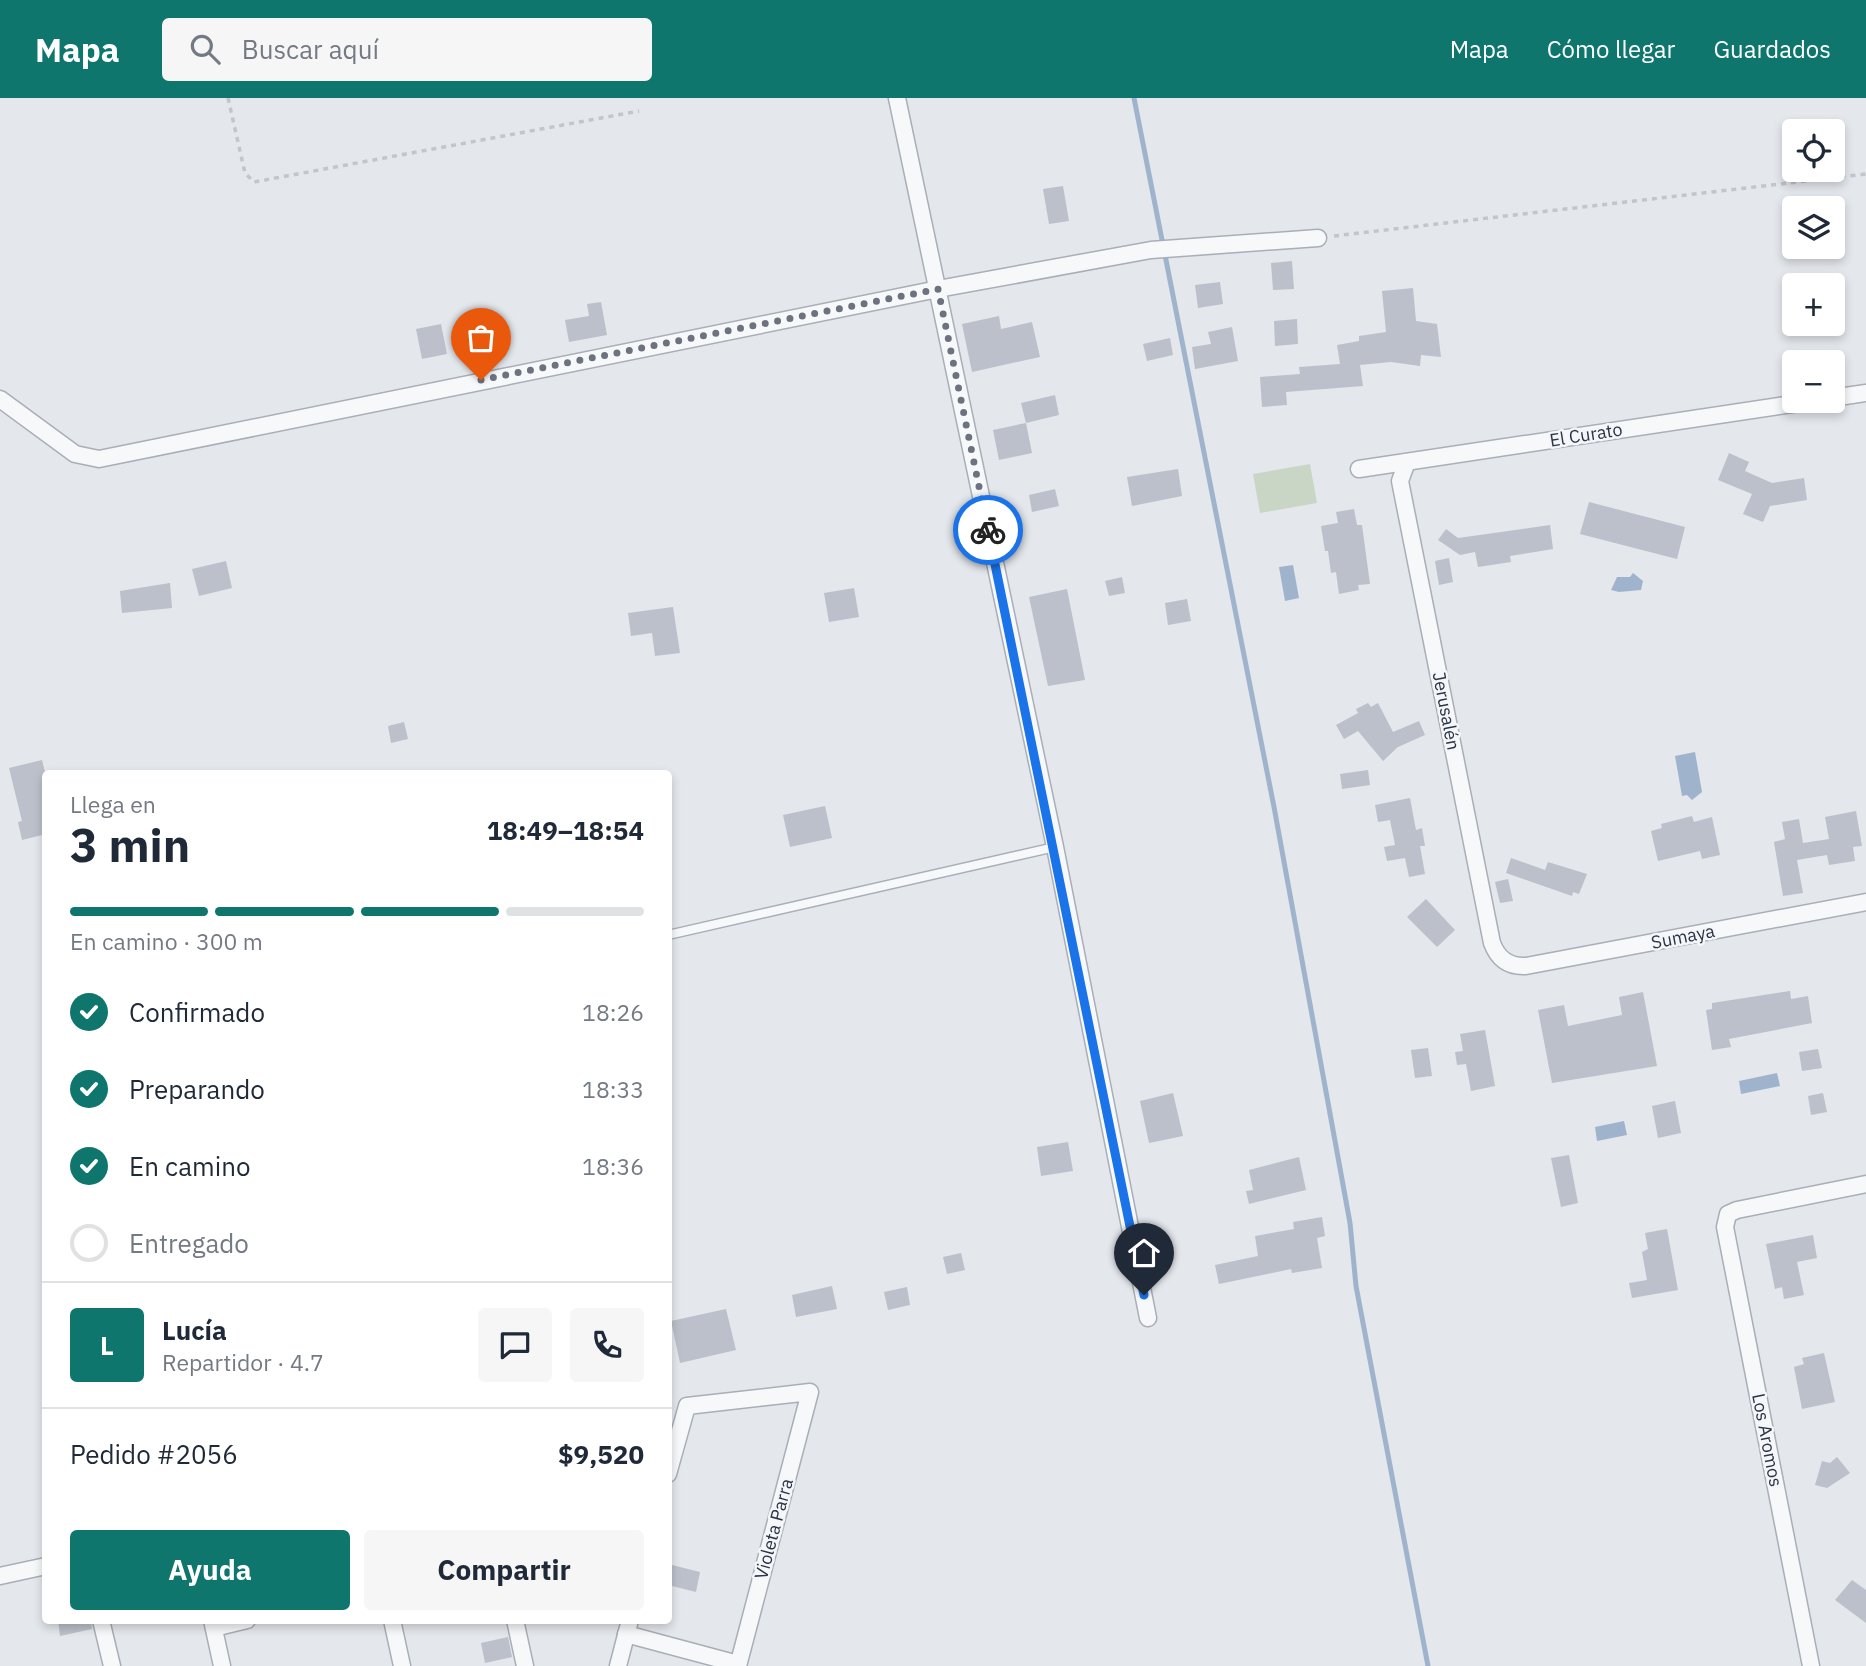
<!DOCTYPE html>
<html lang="es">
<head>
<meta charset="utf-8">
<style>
	:root { --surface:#fff; --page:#f6f6f7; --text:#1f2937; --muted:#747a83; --line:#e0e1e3; --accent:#0f766e }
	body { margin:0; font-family:"IBM Plex Sans",sans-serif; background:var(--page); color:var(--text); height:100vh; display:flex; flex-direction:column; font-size:26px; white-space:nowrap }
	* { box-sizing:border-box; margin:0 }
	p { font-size:23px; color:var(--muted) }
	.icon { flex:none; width:38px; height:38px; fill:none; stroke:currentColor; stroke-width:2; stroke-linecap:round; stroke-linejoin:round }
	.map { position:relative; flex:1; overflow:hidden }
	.sheet { position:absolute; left:42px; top:672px; width:630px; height:854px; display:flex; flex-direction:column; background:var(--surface); border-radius:7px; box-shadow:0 4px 10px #0003 }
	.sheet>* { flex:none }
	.tools { position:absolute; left:1782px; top:21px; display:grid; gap:14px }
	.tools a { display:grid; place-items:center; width:63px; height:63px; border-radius:7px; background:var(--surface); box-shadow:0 4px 10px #0003; font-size:35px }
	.pin { position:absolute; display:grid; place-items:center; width:60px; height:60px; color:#fff; margin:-72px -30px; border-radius:50% 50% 50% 0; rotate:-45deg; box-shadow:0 0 7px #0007 }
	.pin .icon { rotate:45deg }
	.courier { position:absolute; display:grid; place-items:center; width:70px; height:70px; margin:-35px; border:5px solid #1a73e8; border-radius:50%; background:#fff; color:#222; box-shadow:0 2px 9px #0007 }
	.head em { font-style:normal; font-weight:700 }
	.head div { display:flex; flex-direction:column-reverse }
	.head { display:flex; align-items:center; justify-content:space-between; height:119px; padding:0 28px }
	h1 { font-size:46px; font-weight:700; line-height:52px }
	.bar { display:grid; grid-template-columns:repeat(4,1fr); gap:10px 7px; align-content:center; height:84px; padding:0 28px }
	.bar i { height:9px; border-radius:5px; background:var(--line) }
	.bar .current { background:var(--accent) }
	.bar p { grid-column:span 4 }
	.line { display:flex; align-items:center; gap:18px; padding:0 28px; border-top:2px solid var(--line) }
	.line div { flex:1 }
	.round { display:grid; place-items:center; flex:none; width:74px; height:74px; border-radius:7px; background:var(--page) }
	ol { padding:0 28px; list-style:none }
	li { display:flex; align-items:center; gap:21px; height:77px }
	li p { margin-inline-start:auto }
	li .icon { padding:7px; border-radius:50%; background:var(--accent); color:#fff; stroke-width:4 }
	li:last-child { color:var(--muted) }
	li i { width:38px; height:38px; border:4px solid var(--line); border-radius:50% }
	.primary-button { display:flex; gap:14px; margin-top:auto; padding:14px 28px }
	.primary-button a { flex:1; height:80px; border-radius:7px; background:var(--accent); color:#fff; font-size:28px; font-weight:700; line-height:80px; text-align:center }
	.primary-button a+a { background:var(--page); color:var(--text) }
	header { display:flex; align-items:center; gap:42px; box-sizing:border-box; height:98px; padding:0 35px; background:var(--accent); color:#fff }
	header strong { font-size:33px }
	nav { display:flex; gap:38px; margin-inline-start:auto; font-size:24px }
	.search { width:490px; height:63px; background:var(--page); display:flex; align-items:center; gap:18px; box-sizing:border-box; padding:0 24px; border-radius:7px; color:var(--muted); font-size:26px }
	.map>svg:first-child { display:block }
</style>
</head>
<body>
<header>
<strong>Mapa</strong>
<div class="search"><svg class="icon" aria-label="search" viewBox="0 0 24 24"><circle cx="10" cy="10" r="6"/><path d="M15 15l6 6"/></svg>Buscar aquí</div>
<nav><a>Mapa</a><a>Cómo llegar</a><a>Guardados</a></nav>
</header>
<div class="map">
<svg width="1866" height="1568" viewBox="0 0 1866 1568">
	<rect width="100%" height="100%" fill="#e4e7ec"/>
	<!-- green -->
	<path fill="#c9d6c5" d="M1310,366L1317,405L1260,415L1253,376Z"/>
	<!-- water -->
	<g fill="#9fb4cc">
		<path d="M1293,467L1299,500L1285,503L1279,469Z"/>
		<path d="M1633,475L1643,483L1641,492L1619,494L1611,492L1617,479H1630Z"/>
		<path d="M1695,654L1702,694L1692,702L1687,697L1682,698L1675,658Z"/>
		<path d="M1777,975L1780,988L1741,996L1739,983Z"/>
		<path d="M1624,1023L1627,1037L1597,1043L1595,1029Z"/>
	</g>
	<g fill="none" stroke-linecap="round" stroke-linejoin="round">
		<!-- stream -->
		<path stroke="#9fb4cc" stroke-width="5" d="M1134,0L1274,709L1350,1125L1356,1188L1428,1568"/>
	</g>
	<!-- building -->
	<g fill="#bbc0ca">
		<path d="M1063,88L1069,123L1049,126L1043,91Z"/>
		<path d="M1292,163L1294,191L1273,192L1271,165Z"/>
		<path d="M1220,184L1223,206L1198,210L1195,187Z"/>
		<path d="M1413,190L1416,223L1437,226L1441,259L1421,257L1420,268L1391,264L1360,267L1363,288L1286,294L1287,307L1262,309L1260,279L1300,276L1299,269L1340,266L1337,247L1359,243V238L1386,234L1382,193Z"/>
		<path d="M601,204L607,237L569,244L565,222L589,218L587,206Z"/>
		<path d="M999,218L1001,231L1032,224L1040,259L972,274L962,226Z"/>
		<path d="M1297,221L1298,246L1275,248L1274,223Z"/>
		<path d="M441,226L447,256L422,261L416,231Z"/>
		<path d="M1232,229L1238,263L1195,271L1192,249L1211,246L1208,234Z"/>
		<path d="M1170,240L1173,257L1147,263L1143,246Z"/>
		<path d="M1055,297L1059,317L1026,325L1021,305Z"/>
		<path d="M1026,325L1032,355L999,362L993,332Z"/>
		<path d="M1729,355L1749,364L1745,373L1772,385L1804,380L1807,402L1770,408L1763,424L1743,416L1752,396L1718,382Z"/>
		<path d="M1178,371L1182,398L1132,408L1127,379Z"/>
		<path d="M1055,391L1059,408L1032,414L1029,397Z"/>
		<path d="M1589,404L1685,429L1677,461L1580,436Z"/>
		<path d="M1354,411L1357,427H1362L1370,486L1358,487L1359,492L1339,496L1336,474L1331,475L1328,453H1325L1321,428L1338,425L1336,414Z"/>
		<path d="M1550,427L1553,451L1510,458L1511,464L1478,469L1475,454L1460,457L1438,442L1446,431L1458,440Z"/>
		<path d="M1449,460L1453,484L1439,487L1435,463Z"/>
		<path d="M226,463L232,490L199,498L192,471Z"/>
		<path d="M1122,479L1125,495L1109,498L1105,483Z"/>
		<path d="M170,485L172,510L122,515L120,493Z"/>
		<path d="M854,490L859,519L829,524L824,495Z"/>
		<path d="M1067,491L1085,582L1048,588L1029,499Z"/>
		<path d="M1187,501L1191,523L1168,527L1165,505Z"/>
		<path d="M673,509L680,555L655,558L652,535L631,538L628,515Z"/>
		<path d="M1368,605L1371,609L1378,605L1393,634L1419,623L1425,637L1398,649L1383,663L1358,633L1344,641L1336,627L1358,615L1356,611Z"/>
		<path d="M404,624L408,641L391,645L388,628Z"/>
		<path d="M42,662L46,678V736L22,742L18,724L22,723L9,670Z"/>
		<path d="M1368,672L1370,687L1342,691L1340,676Z"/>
		<path d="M1410,700L1416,732L1422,730L1425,748H1420L1425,776L1409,779L1405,760L1387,763L1384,749L1395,747L1390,722L1378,724L1375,707Z"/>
		<path d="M825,708L832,740L790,749L783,717Z"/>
		<path d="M1856,713L1862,748L1853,749L1855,763L1829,767L1827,757L1797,762L1803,795L1783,798L1774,744L1785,741L1782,724L1799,721L1803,745L1829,741L1825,719Z"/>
		<path d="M1692,718L1694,724L1712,719L1720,757L1702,761L1700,753L1658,763L1651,733L1662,730L1661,726Z"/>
		<path d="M1511,760L1545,772L1548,764L1587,776L1579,796L1573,794L1572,798L1506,775Z"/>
		<path d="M1508,781L1513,803L1500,805L1495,784Z"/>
		<path d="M1426,801L1455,832L1437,849L1407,819Z"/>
		<path d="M1790,893L1791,901L1808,898L1812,925L1729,941L1731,949L1712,952L1706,912L1712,911V905Z"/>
		<path d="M1643,894L1657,968L1552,985L1538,912L1564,907L1568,928L1622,917L1619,899Z"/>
		<path d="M1485,932L1495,988L1471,993L1466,966L1457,967L1455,954L1463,953L1460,936Z"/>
		<path d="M1428,950L1432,978L1415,980L1411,952Z"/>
		<path d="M1818,951L1822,970L1802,973L1799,954Z"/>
		<path d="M1173,995L1183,1038L1149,1045L1140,1003Z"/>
		<path d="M1823,995L1827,1014L1811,1017L1808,998Z"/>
		<path d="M1675,1003L1681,1035L1658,1040L1652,1008Z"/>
		<path d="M1068,1044L1073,1073L1041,1078L1037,1049Z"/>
		<path d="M1569,1057L1578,1105L1561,1109L1551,1060Z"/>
		<path d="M1299,1059L1306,1092L1249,1106L1246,1093L1253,1092L1249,1072Z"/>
		<path d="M1322,1119L1325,1138L1317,1140L1322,1170L1292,1175L1291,1171L1219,1186L1215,1167L1258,1158L1255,1138L1294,1131L1293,1124Z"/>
		<path d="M1667,1131L1678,1192L1632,1200L1629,1185L1647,1182L1642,1154L1648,1151L1645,1135Z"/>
		<path d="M1813,1137L1817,1160L1797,1164L1804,1197L1784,1201L1782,1189L1775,1191L1766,1146Z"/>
		<path d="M961,1155L965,1172L947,1176L943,1159Z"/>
		<path d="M832,1188L837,1211L796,1219L792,1197Z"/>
		<path d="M907,1189L910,1207L888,1212L884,1194Z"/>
		<path d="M726,1211L736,1252L680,1265L671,1223Z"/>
		<path d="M1824,1255L1835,1304L1802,1311L1794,1269L1804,1266L1802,1260Z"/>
		<path d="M1837,1359L1850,1375L1827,1390L1815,1387L1822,1363L1830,1365Z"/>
		<path d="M668,1466L700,1474L696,1494L668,1487Z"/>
		<path d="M1852,1482L1866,1492V1525L1835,1502Z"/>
		<path d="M58,1522H91L92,1531L60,1538Z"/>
		<path d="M508,1539L512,1559L485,1565L481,1545Z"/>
	</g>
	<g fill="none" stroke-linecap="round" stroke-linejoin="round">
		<defs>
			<path id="lane" d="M668,837L1055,749"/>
			<g id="street">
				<path d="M897,0L1055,749L1148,1220"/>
				<path d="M1832,300L1866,295"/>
				<path d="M0,301L75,356L99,361L938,191L1151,152L1318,140"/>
				<path d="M1407,364L1400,383L1492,845C1498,861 1509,869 1526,868L1866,804"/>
				<path d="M1359,371L1812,303"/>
				<path d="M668,1376L687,1308L810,1294L738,1568"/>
				<path d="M0,1478L46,1468"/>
				<path d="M101,1522L112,1568"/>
				<path d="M212,1522L222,1568"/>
				<path d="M392,1522L402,1568"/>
				<path d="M515,1522L525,1568"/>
				<path d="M214,1530L247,1522"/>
				<path d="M626,1536L738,1566"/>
				<path d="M618,1568L630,1522"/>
				<path d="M1811,1568L1725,1129L1728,1116L1737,1112L1866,1086"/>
			</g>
		</defs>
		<!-- lane casing -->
		<use href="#lane" stroke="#a9aeb7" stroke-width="11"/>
		<!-- street casing -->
		<use href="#street" stroke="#a9aeb7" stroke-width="19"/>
		<!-- path -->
		<g stroke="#c2c5cb" stroke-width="3.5" stroke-dasharray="5 5" stroke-linecap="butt">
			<path d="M228,0L245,75L254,84L639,13"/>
			<path d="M1334,138L1866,76"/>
		</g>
		<!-- lane -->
		<use href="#lane" stroke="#f7f8fa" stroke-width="8"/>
		<!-- street -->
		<use href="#street" stroke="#f7f8fa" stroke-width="16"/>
	</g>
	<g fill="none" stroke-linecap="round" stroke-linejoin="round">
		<!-- done -->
		<path stroke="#6c737f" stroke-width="7" stroke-dasharray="0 12.6" d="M481,282L938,191L988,432"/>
		<!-- route -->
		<path stroke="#1a73e8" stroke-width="9" d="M988,432L1144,1197"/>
	</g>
	<g text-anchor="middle" stroke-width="5" stroke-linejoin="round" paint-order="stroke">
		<!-- street labels -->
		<g font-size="18" fill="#2b3445" stroke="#f4f6f9">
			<text transform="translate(1586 337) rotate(-9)" y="6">El Curato</text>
			<text transform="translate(1446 613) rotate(79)" y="6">Jerusalén</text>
			<text transform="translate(1683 839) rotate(-11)" y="6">Sumaya</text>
			<text transform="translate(1767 1342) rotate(79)" y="6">Los Aromos</text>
			<text transform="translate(774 1431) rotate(-75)" y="6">Violeta Parra</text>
		</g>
	</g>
</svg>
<div class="tools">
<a><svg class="icon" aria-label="locate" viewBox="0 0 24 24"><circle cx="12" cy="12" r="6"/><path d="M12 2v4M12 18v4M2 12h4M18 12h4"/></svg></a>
<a><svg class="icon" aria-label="layers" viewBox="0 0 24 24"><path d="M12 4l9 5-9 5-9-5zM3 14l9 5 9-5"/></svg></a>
<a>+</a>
<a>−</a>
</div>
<div class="pin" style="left:481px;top:282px;background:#ea580c"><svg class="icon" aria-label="bag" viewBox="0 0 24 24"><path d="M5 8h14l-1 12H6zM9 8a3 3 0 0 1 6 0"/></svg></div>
<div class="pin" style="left:1144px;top:1197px;background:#1f2937"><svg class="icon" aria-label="home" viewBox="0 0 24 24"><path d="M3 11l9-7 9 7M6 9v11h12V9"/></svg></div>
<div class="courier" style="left:988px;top:432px"><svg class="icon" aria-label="bike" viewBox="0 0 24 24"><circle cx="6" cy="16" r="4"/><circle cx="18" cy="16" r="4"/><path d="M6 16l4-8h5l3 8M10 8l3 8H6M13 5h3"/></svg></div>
<section class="sheet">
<div class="head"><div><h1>3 min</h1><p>Llega en</p></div><em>18:49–18:54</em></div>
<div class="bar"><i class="current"></i><i class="current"></i><i class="current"></i><i></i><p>En camino · 300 m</p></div>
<ol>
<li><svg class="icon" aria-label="check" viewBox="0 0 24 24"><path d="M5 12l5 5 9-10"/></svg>Confirmado<p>18:26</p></li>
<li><svg class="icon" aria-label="check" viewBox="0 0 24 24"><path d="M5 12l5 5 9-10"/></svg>Preparando<p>18:33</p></li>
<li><svg class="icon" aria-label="check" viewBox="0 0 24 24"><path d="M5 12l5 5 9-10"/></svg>En camino<p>18:36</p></li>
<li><i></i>Entregado</li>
</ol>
<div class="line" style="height:126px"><b class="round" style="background:var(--accent);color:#fff">L</b><div><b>Lucía</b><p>Repartidor · 4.7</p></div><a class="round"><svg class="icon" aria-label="chat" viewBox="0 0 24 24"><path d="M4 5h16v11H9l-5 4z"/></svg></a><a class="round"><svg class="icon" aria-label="phone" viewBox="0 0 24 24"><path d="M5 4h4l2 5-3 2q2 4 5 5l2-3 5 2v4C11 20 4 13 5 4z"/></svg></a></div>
<div class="line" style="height:91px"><div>Pedido #2056</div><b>$9,520</b></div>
<div class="primary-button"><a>Ayuda</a><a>Compartir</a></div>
</section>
</div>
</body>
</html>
